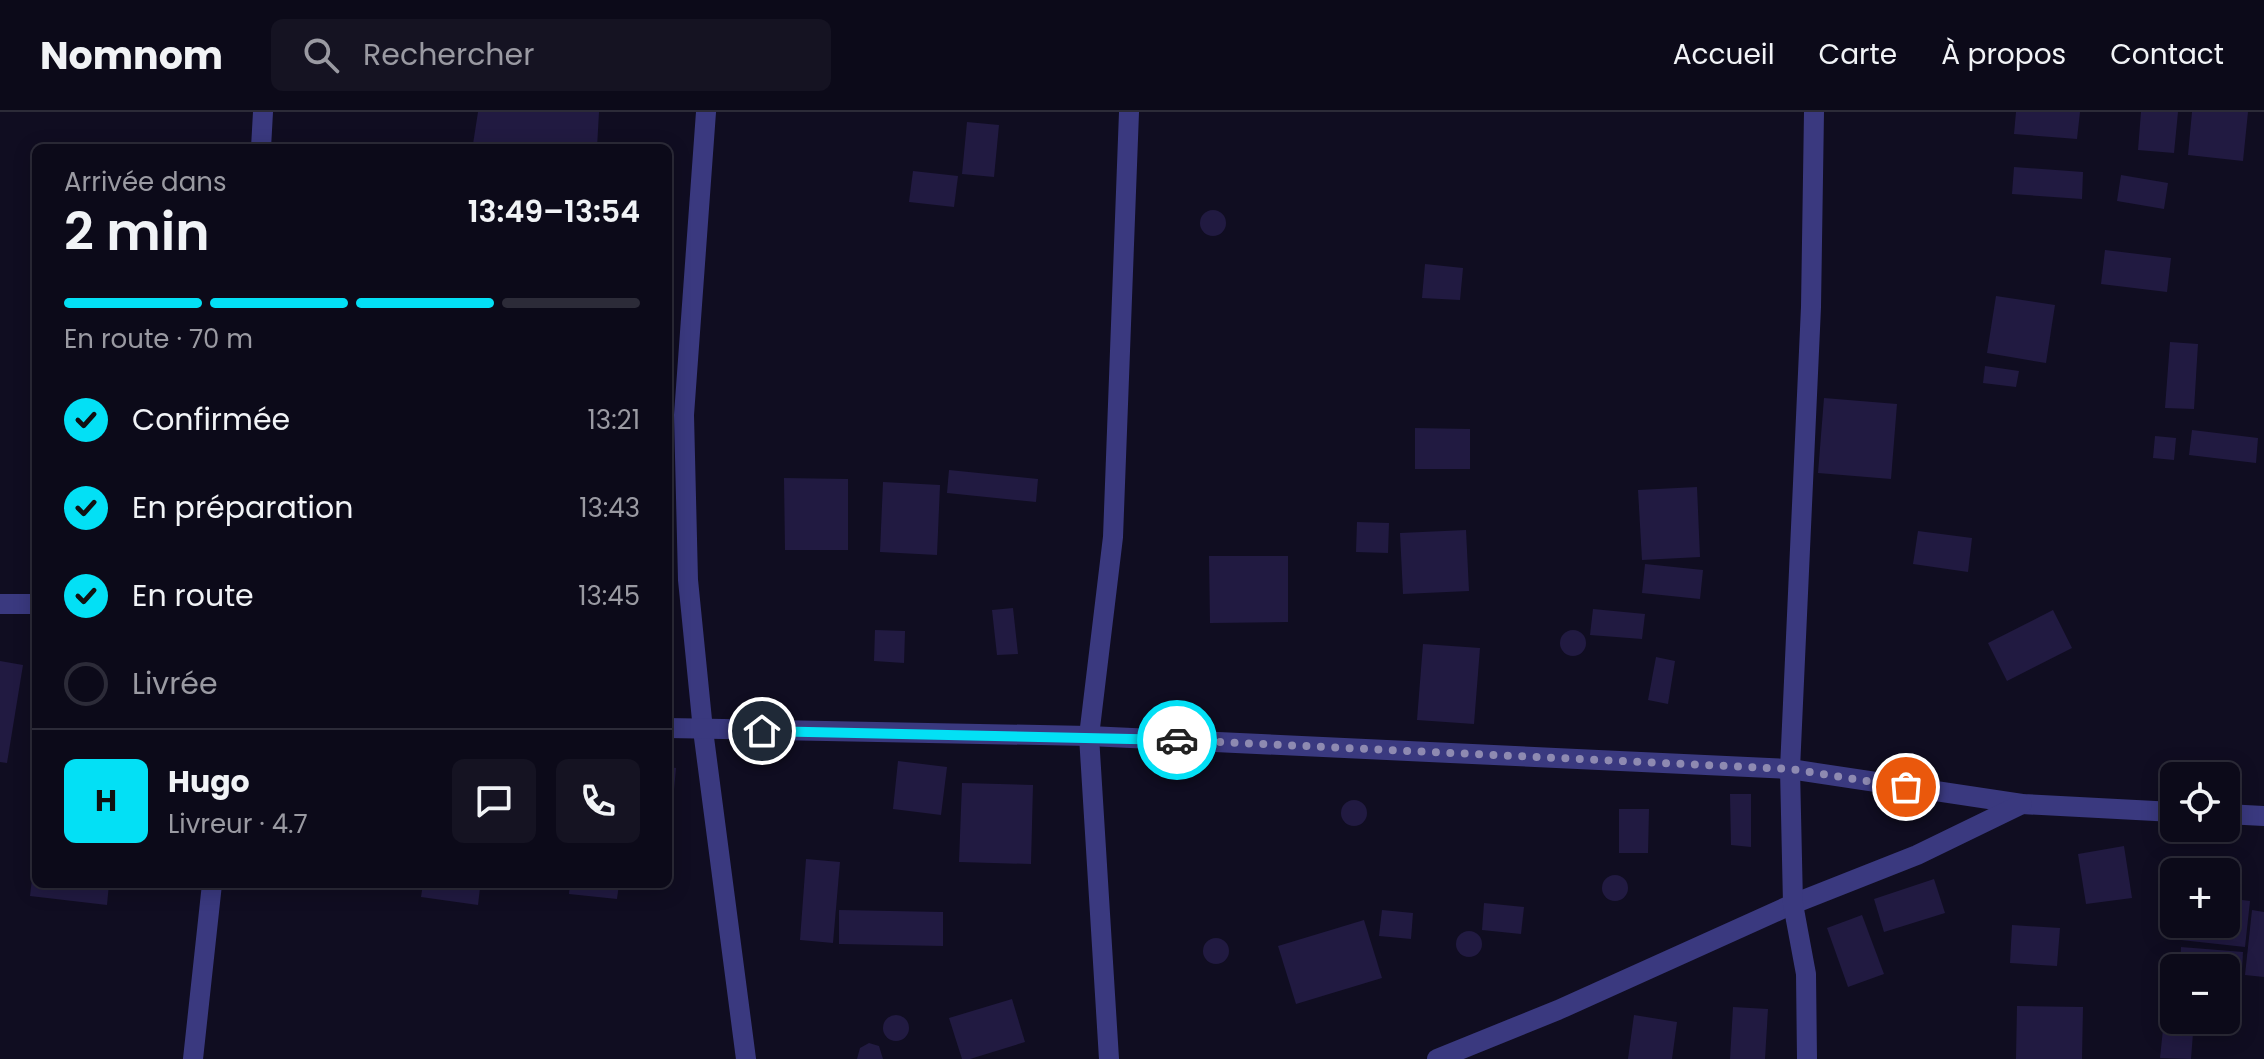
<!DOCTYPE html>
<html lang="fr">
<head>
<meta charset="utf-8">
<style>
	:root { --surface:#0c0a19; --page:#151322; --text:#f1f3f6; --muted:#9a9aa2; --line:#2c2b38; --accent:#03e0f5 }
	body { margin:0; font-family:Poppins,sans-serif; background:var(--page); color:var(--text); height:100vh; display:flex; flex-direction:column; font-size:30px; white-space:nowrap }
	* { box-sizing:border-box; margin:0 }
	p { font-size:26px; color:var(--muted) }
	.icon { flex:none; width:44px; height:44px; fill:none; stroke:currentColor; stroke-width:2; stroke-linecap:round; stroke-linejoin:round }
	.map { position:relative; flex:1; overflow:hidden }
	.side { position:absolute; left:32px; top:32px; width:640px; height:744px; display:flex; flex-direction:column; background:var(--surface); border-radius:12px; box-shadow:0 4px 20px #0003,0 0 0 2px var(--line) }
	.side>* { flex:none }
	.buttons { position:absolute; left:2160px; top:650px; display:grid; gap:16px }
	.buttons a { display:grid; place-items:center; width:80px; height:80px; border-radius:12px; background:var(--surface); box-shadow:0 4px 20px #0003,0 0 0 2px var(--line); font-size:40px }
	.pin { position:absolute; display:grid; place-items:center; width:68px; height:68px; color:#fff; margin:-34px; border:4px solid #fff; border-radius:50%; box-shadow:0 2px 8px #0007 }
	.courier { position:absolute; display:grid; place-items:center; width:80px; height:80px; margin:-40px; border:6px solid #03e0f5; border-radius:50%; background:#fff; color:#222; box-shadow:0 2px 10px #0007 }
	.headline em { font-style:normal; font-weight:600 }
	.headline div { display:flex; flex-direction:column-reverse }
	.headline { display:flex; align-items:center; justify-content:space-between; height:136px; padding:0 32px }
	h1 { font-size:52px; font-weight:600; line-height:60px }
	.bar { display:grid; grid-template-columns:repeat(4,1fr); gap:12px 8px; align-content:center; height:96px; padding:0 32px }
	.bar i { height:10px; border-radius:6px; background:var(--line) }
	.bar .selected { background:var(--accent) }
	.bar p { grid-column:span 4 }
	.line { display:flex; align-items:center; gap:20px; padding:0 32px; border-top:2px solid var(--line) }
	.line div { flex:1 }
	.round { display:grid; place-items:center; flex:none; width:84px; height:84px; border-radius:12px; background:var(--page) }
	ol { padding:0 32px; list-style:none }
	li { display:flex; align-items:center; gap:24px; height:88px }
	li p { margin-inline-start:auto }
	li .icon { padding:8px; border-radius:50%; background:var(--accent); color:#111; stroke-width:4 }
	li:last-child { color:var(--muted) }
	li i { width:44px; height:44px; border:4px solid var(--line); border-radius:50% }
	header { display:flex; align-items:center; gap:48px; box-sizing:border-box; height:112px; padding:0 40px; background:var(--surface); border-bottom:2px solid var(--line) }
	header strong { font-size:38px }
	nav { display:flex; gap:44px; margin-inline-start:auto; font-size:28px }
	.search { width:560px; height:72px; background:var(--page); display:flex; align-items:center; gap:20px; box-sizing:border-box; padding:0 28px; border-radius:12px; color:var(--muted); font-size:30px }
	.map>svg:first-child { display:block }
</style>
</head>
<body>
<header>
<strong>Nomnom</strong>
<div class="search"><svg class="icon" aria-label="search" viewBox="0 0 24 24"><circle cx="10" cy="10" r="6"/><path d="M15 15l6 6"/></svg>Rechercher</div>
<nav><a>Accueil</a><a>Carte</a><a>À propos</a><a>Contact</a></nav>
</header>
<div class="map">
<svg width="2264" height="947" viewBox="0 0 2264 947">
	<rect width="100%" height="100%" fill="#100d21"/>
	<!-- building -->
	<g fill="#211a41">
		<path d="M478,0H599L597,36L473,32Z"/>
		<path d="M2016,0H2080L2077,27L2014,22Z"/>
		<path d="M2141,0H2178L2174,41L2138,38Z"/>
		<path d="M2192,0H2248L2243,49L2188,43Z"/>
		<path d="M967,10L999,13L994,65L962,62Z"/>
		<path d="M2014,55L2083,60L2082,87L2012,82Z"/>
		<path d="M913,59L958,64L954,95L909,90Z"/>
		<path d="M2121,63L2168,71L2164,97L2117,89Z"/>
		<circle cx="1213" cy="111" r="13"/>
		<path d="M2105,138L2171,146L2167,180L2101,172Z"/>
		<path d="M1425,152L1463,156L1460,188L1422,186Z"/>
		<path d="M1996,184L2055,193L2046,251L1987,241Z"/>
		<path d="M2170,230L2198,232L2194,297L2165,296Z"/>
		<path d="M1985,254L2019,259L2016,275L1983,271Z"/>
		<path d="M1824,286L1897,292L1891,367L1818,361Z"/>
		<path d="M1415,316L1470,317V357H1415Z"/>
		<path d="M2192,318L2258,326L2256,351L2189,343Z"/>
		<path d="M2155,324L2176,326L2174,348L2153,346Z"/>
		<path d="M949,358L1038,367L1036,390L947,381Z"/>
		<path d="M784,366L848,367V438H785Z"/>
		<path d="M883,370L940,373L937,443L880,440Z"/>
		<path d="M1697,375L1700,445L1642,448L1638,378Z"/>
		<path d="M1357,410L1389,411L1388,441L1356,440Z"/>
		<path d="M1466,418L1469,479L1403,482L1400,421Z"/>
		<path d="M1918,419L1972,426L1968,460L1913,452Z"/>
		<path d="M1209,444H1288V510L1210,511Z"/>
		<path d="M1645,452L1703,458L1700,487L1642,481Z"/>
		<path d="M1013,496L1018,542L997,543L992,498Z"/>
		<path d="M1593,497L1645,502L1642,527L1590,523Z"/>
		<path d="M2053,498L2072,536L2007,569L1988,531Z"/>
		<circle cx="1573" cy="531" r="13"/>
		<path d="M875,518L905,519L904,551L874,549Z"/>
		<path d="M1423,532L1480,536L1474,612L1417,608Z"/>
		<path d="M1656,545L1675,549L1668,592L1648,588Z"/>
		<path d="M0,549L23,553L7,651L0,650Z"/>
		<path d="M898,649L947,655L941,703L893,697Z"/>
		<path d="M668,655L676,656L670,720H668Z"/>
		<path d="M962,671L1033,673L1031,752L959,750Z"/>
		<path d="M1730,682H1751V735L1731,733Z"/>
		<circle cx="1354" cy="701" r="13"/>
		<path d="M1619,697H1649L1648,741H1619Z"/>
		<path d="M2124,734L2132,786L2086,792L2078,742Z"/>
		<path d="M806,747L840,750L833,831L800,828Z"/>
		<path d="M34,750L36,772H109L107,793L30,784Z"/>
		<circle cx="1615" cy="776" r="13"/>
		<path d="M1934,767L1945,801L1884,820L1874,787Z"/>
		<path d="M423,772L480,776L478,793L421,785Z"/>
		<path d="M570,772H619L617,787L569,782Z"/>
		<path d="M2226,786L2250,789L2245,835L2181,828L2183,812H2226Z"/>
		<path d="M1484,791L1524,795L1521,822L1482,818Z"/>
		<path d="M839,798L943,800V834L839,832Z"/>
		<path d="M1382,798L1413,801L1411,827L1379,824Z"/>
		<path d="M2252,798L2264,800V865L2245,863Z"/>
		<path d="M1862,803L1884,862L1848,875L1827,816Z"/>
		<path d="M1364,808L1382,866L1296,892L1278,834Z"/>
		<path d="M2012,813L2060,816L2057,854L2010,851Z"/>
		<circle cx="1469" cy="832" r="13"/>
		<circle cx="1216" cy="839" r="13"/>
		<path d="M2181,835L2243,840L2241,874L2226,872V856H2180Z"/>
		<path d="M1012,887L1025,930L970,947H962L949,906Z"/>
		<path d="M2166,888L2174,889V908H2194L2191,947L2160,946Z"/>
		<path d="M2017,894L2083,895L2082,947H2016Z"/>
		<path d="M1733,895L1768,897L1765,947H1730Z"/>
		<path d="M1634,903L1677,910L1672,947H1628Z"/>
		<circle cx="896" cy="916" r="13"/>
		<path d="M869,931L879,934L883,947H857L860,936Z"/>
	</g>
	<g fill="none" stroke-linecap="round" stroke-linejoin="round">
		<!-- street -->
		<g stroke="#3a397f" stroke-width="20">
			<path d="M706,0L684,303L688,468L703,618L746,947"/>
			<path d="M261,36L263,0"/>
			<path d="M0,492H36"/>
			<path d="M668,616L1089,624L1790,657L2022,692L2174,700"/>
			<path d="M2226,702L2264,704"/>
			<path d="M193,947L212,772"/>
			<path d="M1109,947L1089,624L1113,425L1129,0"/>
			<path d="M1437,947L1558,898L1793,792L1917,743L2022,692"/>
			<path d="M1807,947L1806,862L1793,792L1790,657L1811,195L1814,0"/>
		</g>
	</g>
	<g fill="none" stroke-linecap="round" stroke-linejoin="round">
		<!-- done -->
		<path stroke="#8e8ab1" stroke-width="8" stroke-dasharray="0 14.4" d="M1177,628L1790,657L1906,675"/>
		<!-- route -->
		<path stroke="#03e0f5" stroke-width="10" d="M762,619L1177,628"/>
	</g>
</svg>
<div class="buttons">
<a><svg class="icon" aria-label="locate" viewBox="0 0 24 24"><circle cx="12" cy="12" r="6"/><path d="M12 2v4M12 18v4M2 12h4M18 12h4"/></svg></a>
<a>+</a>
<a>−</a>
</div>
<div class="pin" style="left:1906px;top:675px;background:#ea580c"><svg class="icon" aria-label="bag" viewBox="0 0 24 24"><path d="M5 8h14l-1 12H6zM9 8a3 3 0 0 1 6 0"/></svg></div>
<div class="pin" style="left:762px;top:619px;background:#1f2937"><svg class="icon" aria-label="home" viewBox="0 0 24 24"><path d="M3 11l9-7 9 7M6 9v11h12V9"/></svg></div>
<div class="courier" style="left:1177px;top:628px"><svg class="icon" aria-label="car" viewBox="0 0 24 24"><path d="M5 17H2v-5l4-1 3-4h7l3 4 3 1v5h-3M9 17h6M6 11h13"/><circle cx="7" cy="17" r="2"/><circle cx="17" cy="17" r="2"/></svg></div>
<section class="side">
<div class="headline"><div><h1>2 min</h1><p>Arrivée dans</p></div><em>13:49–13:54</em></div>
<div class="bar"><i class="selected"></i><i class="selected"></i><i class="selected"></i><i></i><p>En route · 70 m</p></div>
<ol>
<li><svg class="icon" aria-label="check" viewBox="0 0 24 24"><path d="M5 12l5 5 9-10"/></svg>Confirmée<p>13:21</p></li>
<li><svg class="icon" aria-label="check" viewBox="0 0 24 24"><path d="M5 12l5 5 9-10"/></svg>En préparation<p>13:43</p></li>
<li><svg class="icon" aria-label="check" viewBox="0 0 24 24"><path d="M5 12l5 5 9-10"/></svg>En route<p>13:45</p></li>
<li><i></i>Livrée</li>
</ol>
<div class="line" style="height:144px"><b class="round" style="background:var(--accent);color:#111">H</b><div><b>Hugo</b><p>Livreur · 4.7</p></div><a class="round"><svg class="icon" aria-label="chat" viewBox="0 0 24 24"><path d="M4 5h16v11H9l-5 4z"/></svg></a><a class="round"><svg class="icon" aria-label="phone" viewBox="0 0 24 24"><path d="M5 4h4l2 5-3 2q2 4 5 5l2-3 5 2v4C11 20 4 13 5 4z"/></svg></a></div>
</section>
</div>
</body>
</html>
